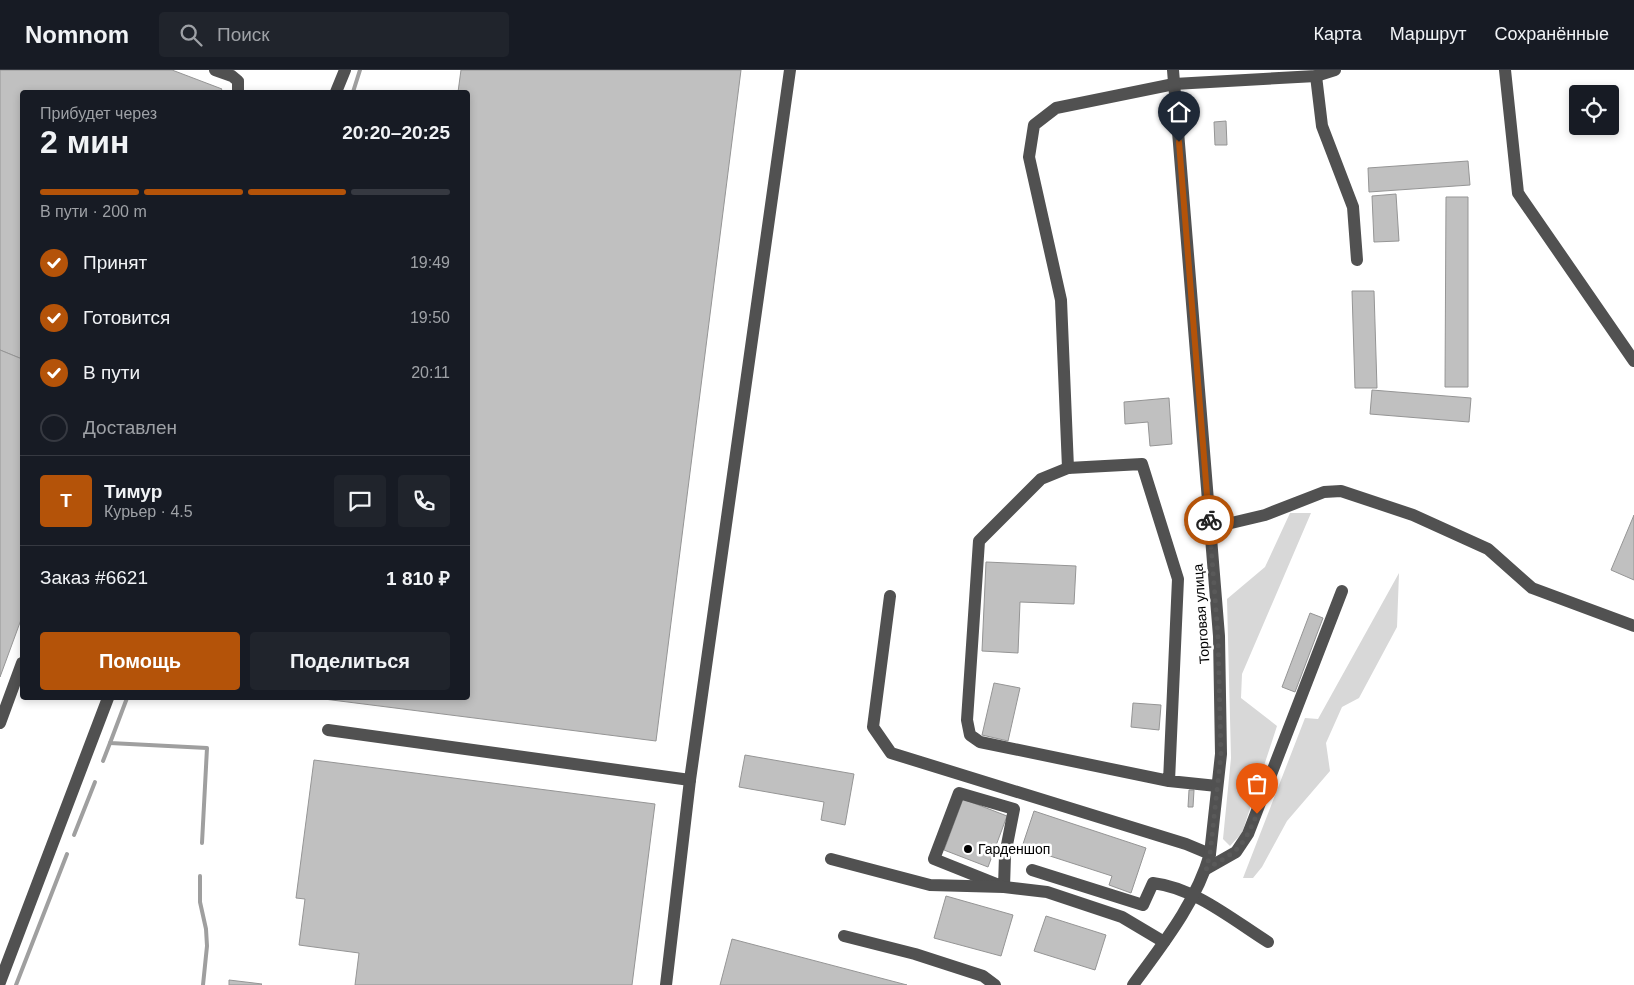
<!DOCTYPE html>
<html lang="ru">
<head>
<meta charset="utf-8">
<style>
	:root { --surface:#171b24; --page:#20242c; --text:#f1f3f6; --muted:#9ea1a6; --line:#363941; --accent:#b45309 }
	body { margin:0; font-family:Helvetica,sans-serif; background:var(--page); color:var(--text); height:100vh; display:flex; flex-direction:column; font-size:19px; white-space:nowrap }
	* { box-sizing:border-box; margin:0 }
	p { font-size:16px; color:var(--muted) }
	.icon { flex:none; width:28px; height:28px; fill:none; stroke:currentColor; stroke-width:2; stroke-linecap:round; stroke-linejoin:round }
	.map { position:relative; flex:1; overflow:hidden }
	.side { position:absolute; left:20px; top:20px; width:450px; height:610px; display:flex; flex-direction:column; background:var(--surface); border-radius:5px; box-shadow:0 2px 8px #0003 }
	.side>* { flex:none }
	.buttons { position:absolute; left:1569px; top:15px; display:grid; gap:10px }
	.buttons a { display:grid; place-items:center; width:50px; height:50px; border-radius:5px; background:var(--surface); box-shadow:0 2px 8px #0003; font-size:25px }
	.pin { position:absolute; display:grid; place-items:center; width:42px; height:42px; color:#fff; margin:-51px -21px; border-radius:50% 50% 50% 0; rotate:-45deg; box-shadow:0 0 5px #0007 }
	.pin .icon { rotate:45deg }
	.courier { position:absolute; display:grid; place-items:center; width:50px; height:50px; margin:-25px; border:4px solid #b45309; border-radius:50%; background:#fff; color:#222; box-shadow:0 1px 6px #0007 }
	.summary em { font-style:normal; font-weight:600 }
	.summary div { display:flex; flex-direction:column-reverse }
	.summary { display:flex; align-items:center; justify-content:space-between; height:85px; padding:0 20px }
	h1 { font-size:32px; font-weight:600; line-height:38px }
	.bar { display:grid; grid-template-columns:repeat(4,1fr); gap:8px 5px; align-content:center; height:60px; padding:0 20px }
	.bar i { height:6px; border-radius:4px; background:var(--line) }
	.bar .selected { background:var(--accent) }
	.bar p { grid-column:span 4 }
	.line { display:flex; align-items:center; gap:12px; padding:0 20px; border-top:1px solid var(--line) }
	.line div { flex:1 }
	.round { display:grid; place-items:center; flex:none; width:52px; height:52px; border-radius:5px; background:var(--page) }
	ol { padding:0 20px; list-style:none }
	li { display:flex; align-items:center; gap:15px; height:55px }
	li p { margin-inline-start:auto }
	li .icon { padding:5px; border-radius:50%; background:var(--accent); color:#fff; stroke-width:4 }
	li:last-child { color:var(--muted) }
	li i { width:28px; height:28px; border:2px solid var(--line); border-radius:50% }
	.primary-button { display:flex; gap:10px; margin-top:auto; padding:10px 20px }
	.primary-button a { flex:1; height:58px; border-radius:5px; background:var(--accent); color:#fff; font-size:20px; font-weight:600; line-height:58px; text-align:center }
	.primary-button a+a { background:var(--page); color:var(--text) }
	header { display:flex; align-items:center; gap:30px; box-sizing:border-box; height:70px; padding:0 25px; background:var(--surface); border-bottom:1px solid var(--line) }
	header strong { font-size:24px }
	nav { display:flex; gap:28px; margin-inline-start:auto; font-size:18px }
	.search { width:350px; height:45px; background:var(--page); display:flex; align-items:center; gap:12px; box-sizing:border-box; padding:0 18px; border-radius:5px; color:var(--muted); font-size:19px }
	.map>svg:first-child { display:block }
</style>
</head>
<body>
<header>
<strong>Nomnom</strong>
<div class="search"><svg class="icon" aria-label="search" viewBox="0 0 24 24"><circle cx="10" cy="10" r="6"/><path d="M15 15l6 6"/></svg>Поиск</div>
<nav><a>Карта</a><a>Маршрут</a><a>Сохранённые</a></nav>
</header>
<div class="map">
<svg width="1634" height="915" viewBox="0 0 1634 915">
	<rect width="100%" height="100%" fill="#fff"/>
	<!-- green -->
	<g fill="#d8d8d8">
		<path d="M1290,443H1311L1242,604L1241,628L1277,656L1242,763L1230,776L1223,769L1231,688L1227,529L1265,497Z"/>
		<path d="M1399,503L1397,557L1359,628L1342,637L1326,673L1330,701L1287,751L1262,797L1253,808H1243L1305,648L1318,649Z"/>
	</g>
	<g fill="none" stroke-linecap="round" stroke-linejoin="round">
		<!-- stream -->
		<g stroke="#9f9f9f" stroke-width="4">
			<path d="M353,22L360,0"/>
			<path d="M127,628L110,673L207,678L202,773"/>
			<path d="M103,691L110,673"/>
			<path d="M74,765L95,712"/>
			<path d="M200,806V832L206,859L207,876L203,915"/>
			<path d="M16,915L67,784"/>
		</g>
	</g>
	<!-- building -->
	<g fill="#c0c0c0" stroke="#959595">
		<path d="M0,0H172L222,19L220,22H22V289L0,280Z"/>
		<path d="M461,0H741L656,671L316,628H468V22H458Z"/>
		<path d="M1226,51L1227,75H1215L1214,52Z"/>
		<path d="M1468,91L1470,115L1369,122L1368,98Z"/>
		<path d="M1396,124L1399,171L1374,172L1372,126Z"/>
		<path d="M1446,127H1468V317H1445Z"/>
		<path d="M1352,221H1374L1377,318H1355Z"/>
		<path d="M0,280L22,289V547L0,607Z"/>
		<path d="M1372,320L1471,328L1469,352L1370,344Z"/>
		<path d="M1169,328L1172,374L1150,376L1148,352L1125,354L1124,332Z"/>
		<path d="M1634,445V510L1611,500Z"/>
		<path d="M986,492L1076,496L1074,534L1020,532L1018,583L982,581Z"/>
		<path d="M1310,543L1323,548L1295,622L1282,617Z"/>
		<path d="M994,613L1020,618L1008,671L982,665Z"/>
		<path d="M1133,633L1161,635L1159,660L1131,657Z"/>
		<path d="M745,685L854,704L845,755L821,750L824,732L739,717Z"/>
		<path d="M314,690L655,734L632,915H355L359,883L299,875L305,829L296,828Z"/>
		<path d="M1189,720H1194L1193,737H1188Z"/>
		<path d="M963,729L1007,746L988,797L944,780Z"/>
		<path d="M1034,741L1146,778L1131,823L1109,815L1112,806L1022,777Z"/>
		<path d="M946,826L1013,845L1001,886L934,868Z"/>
		<path d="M1046,846L1106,865L1095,900L1034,881Z"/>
		<path d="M732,869L907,915H720Z"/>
		<path d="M229,910L262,914L261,915H229Z"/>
	</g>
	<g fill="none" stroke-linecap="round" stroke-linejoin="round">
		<!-- minor -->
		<g stroke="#515151" stroke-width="12">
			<path d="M215,0L232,6L238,11V22"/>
			<path d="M1505,0L1518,123L1634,291"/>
			<path d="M1316,6L1322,56L1353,137L1357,190"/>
			<path d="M336,22L345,0"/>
			<path d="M1068,398L1061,230L1029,87L1034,55L1056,38L1174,14L1316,6L1335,0"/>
			<path d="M1210,458L1265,445L1324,422L1341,421L1413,445L1488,479L1532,518L1634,556"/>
			<path d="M890,526L873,657L891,683L1186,774L1210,784"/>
			<path d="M0,653L22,593"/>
			<path d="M328,660L690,710"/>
			<path d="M1169,711L1178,509L1142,394L1068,398L1041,409L979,471L967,650L970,665L980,672L1169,711L1217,716"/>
			<path d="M959,723L1014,739L1005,785L1004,817L934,789Z"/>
			<path d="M831,789L930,815L1004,817L1047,822L1122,847L1164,872"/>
			<path d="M1206,799L1236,782L1248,764L1342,521"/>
			<path d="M1032,800L1143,835L1153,813C1195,818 1233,850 1268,872"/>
			<path d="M844,866L915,884L983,906L995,915"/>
			<path d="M0,912L108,628"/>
			<path d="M666,915L690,710L790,0"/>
			<path d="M1133,915C1162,875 1196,833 1210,784L1221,684L1219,566L1173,0"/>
		</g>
	</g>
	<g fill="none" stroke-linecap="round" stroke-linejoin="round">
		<!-- done -->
		<path stroke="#595959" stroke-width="5" stroke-dasharray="0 9" d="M1209,450L1218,566L1221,684L1210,784L1206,799C1238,781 1242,779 1257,744"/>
		<!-- route -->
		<path stroke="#b45309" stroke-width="6" d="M1179,72L1209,450"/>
	</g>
	<!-- markers -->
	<circle fill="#000" stroke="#fff" stroke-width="2" cx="968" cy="779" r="5"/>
	<g text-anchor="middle" stroke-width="5" stroke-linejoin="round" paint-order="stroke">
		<!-- street labels -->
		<g font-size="14" fill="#000" stroke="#fff">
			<text transform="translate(1201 544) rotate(-94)" y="5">Торговая улица</text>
		</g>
		<!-- poi labels -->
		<g font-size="14" fill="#000" stroke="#fff" text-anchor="start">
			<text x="978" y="784">Гарденшоп</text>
		</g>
	</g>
</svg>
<div class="buttons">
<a><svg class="icon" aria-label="locate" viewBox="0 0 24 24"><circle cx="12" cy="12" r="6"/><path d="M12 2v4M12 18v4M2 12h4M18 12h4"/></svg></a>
</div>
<div class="pin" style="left:1257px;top:744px;background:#ea580c"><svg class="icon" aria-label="bag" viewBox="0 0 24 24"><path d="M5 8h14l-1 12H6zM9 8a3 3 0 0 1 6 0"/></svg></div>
<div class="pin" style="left:1179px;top:72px;background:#1f2937"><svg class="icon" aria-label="home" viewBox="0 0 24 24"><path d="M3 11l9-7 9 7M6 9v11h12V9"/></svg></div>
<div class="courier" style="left:1209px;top:450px"><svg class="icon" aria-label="bike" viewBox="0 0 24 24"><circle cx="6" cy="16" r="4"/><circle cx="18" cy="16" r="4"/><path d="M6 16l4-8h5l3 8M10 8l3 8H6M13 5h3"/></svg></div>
<section class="side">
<div class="summary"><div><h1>2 мин</h1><p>Прибудет через</p></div><em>20:20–20:25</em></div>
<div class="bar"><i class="selected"></i><i class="selected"></i><i class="selected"></i><i></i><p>В пути · 200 m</p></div>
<ol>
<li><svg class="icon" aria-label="check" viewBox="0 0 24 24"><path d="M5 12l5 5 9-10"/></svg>Принят<p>19:49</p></li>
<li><svg class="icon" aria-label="check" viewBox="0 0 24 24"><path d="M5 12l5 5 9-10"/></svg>Готовится<p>19:50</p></li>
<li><svg class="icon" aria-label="check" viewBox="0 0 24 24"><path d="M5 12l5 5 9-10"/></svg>В пути<p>20:11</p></li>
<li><i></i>Доставлен</li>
</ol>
<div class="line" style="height:90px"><b class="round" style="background:var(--accent);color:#fff">Т</b><div><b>Тимур</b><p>Курьер · 4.5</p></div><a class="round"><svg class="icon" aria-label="chat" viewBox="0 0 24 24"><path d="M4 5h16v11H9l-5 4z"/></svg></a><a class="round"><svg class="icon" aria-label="phone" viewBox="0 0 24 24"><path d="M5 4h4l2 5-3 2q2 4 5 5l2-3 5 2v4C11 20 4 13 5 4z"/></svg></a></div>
<div class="line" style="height:65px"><div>Заказ #6621</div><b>1 810 ₽</b></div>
<div class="primary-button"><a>Помощь</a><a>Поделиться</a></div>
</section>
</div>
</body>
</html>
